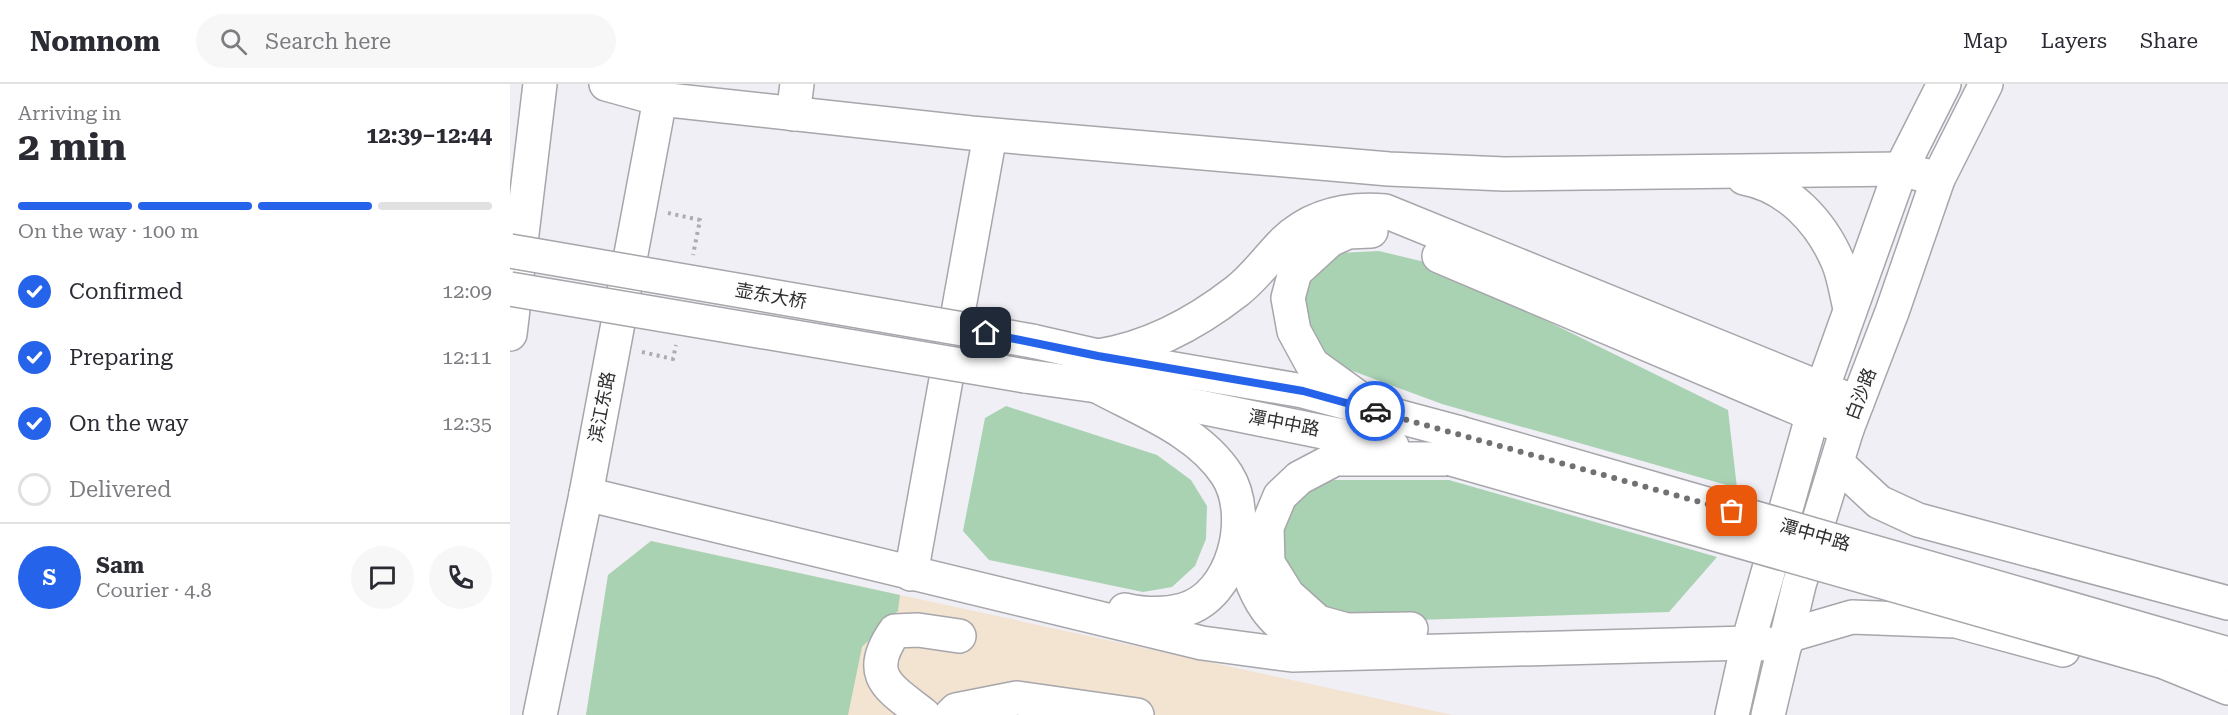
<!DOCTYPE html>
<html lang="en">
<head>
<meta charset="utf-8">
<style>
	:root { --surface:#fff; --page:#f7f7f7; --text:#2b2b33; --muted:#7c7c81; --line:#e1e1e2; --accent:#2563eb }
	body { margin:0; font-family:"Roboto Serif","Noto Sans SC",serif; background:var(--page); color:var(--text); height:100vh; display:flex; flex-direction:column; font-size:22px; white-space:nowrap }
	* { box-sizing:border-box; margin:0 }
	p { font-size:20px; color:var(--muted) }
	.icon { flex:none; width:33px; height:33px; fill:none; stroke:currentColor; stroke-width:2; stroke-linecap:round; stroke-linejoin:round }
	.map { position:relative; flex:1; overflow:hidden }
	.side { display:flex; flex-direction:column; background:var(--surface); width:510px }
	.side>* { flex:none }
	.pin { position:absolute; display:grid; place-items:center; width:51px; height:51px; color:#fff; margin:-26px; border-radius:12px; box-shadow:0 3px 9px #0006 }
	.courier { position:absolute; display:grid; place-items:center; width:60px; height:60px; margin:-30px; border:4px solid #2563eb; border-radius:50%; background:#fff; color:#222; box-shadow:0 2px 8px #0007 }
	.headline em { font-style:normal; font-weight:700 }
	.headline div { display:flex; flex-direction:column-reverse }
	.headline { display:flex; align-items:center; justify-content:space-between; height:102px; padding:0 18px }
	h1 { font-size:39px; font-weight:700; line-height:45px }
	.bar { display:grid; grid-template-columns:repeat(4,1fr); gap:9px 6px; align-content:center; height:72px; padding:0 18px }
	.bar i { height:8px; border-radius:4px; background:var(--line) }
	.bar .on { background:var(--accent) }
	.bar p { grid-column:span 4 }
	.line { display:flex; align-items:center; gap:15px; padding:0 18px; border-top:2px solid var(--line) }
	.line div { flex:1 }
	.round { display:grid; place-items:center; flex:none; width:63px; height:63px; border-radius:32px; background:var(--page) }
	ol { padding:0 18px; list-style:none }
	li { display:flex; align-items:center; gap:18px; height:66px }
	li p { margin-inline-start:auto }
	li .icon { padding:6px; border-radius:50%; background:var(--accent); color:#fff; stroke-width:4 }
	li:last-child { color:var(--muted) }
	li i { width:33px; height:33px; border:3px solid var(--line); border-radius:50% }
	header { display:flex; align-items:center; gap:36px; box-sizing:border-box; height:84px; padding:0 30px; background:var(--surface); border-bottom:2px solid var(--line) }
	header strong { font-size:28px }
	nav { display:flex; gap:33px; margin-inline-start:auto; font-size:21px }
	.search { width:420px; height:54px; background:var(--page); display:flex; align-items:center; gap:15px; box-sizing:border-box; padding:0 21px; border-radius:33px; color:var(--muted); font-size:22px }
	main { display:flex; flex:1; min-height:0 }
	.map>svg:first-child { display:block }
</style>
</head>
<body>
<header>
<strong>Nomnom</strong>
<div class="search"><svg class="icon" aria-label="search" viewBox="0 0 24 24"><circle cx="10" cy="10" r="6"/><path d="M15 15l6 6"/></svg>Search here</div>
<nav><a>Map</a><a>Layers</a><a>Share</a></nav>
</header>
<main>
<section class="side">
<div class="headline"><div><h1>2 min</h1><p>Arriving in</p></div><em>12:39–12:44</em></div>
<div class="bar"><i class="on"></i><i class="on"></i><i class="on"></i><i></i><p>On the way · 100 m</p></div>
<ol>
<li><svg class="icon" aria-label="check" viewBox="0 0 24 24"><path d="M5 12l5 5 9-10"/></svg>Confirmed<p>12:09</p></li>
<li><svg class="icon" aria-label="check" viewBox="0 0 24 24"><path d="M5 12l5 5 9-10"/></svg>Preparing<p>12:11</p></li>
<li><svg class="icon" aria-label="check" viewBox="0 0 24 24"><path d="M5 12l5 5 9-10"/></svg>On the way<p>12:35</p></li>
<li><i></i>Delivered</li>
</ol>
<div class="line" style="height:108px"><b class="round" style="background:var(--accent);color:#fff">S</b><div><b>Sam</b><p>Courier · 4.8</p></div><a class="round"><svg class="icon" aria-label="chat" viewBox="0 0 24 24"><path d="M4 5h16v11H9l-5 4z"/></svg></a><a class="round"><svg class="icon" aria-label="phone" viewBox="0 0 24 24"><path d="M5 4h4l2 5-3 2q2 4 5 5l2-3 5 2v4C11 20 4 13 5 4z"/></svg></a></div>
</section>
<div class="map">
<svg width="1718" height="631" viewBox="0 0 1718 631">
	<rect width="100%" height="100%" fill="#f0eff5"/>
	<!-- commercial -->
	<path fill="#f3e3d1" d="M141,457L943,631H76L98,491Z"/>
	<!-- green -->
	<g fill="#a9d2b3">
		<path d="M869,167L919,179L1218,326L1227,404L932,320L840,286L796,254L791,222L802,191L828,169Z"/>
		<path d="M496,322L647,371L681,396L697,422L696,455L685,482L662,503L633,508L479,476L453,447L475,334Z"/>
		<path d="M810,396H939L1207,473L1159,528L844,538L803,524L775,495L766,452L783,413Z"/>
		<path d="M141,457L390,511L388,527L352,563L338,631H76L98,491Z"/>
	</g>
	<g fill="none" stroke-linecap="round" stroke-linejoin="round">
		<defs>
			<g id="minor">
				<path d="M96,0L150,15L461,49L879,85L994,90L1391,85L1428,95"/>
				<path d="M283,30L287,0"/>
				<path d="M1234,94C1278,102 1311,138 1328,178C1334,192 1336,209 1340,224"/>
				<path d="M0,250L30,0"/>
				<path d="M1327,379L1369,418L1408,436L1718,519"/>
				<path d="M401,490L480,51"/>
				<path d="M1277,552L1342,533L1446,537L1553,566"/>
				<path d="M414,631C380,604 353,592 385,547L408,546L449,552"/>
				<path d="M441,631L446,626L507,614L627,631"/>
			</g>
			<g id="major">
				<path d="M861,147L838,148L820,156L785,188L778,214L784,247L802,280L867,327"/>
				<path d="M929,172L1337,345"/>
				<path d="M522,257L588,272L793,307L950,349"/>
				<path d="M588,272C640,264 686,239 727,207C745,193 758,174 774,158C802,131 838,124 875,127L1347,319"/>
				<path d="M515,292L587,302L882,362"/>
				<path d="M587,302C631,326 689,347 717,391C743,432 724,512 673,526C655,531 633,530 615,526"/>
				<path d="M76,410L692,559L782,571L1238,559L1275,561"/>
				<path d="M729,453C743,512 757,546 818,566"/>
				<path d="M901,545L837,546L808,538L778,511L758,479L757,443L770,412L789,394L825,375H941"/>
				<path d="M1666,555L1718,570"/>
				<path d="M1654,578L1718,604"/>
				<path d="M30,631L76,410L150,15"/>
				<path d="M1222,631L1238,559L1302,333L1391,85L1434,0"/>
				<path d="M1258,631L1289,501L1337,345L1382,228L1428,95L1476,0"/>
			</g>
		</defs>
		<!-- minor casing -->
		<use href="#minor" stroke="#a6a6ab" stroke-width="36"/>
		<!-- major casing -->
		<use href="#major" stroke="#a6a6ab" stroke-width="36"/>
		<!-- path -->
		<g stroke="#acabb0" stroke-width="4" stroke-dasharray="3 4.5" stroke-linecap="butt">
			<path d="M158,129L190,136L183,171"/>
			<path d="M132,268L163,275L166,261"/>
		</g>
		<!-- minor -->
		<use href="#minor" stroke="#fff" stroke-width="33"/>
		<!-- major -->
		<use href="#major" stroke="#fff" stroke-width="33"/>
		<defs>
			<g id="major-bridge">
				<path d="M0,167L522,257"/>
				<path d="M0,205L515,292"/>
				<path d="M950,349L1666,555"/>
				<path d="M941,375L1654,578"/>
			</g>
		</defs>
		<!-- major-bridge casing -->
		<use href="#major-bridge" stroke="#a6a6ab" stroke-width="36" stroke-linecap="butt"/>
		<!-- major-bridge -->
		<use href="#major-bridge" stroke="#fff" stroke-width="33"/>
	</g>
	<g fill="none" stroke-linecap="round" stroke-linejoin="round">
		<!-- done -->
		<path stroke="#717174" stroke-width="6" stroke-dasharray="0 10.8" d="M865,327L1222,427"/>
		<!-- route -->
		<path stroke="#2563eb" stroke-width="8" d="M476,249L588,272L793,307L865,327"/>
	</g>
	<g text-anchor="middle" stroke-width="4.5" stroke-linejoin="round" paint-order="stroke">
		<!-- street labels -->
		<g font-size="18" fill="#2d2d2f" stroke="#fdfdfe">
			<text transform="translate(261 212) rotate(10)" y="6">壶东大桥</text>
			<text transform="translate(1351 310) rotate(-69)" y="6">白沙路</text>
			<text transform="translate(92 323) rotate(-79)" y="6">滨江东路</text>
			<text transform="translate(774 339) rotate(11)" y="6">潭中中路</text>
			<text transform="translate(1305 451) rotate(16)" y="6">潭中中路</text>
		</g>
	</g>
</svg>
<div class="pin" style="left:1222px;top:427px;background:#ea580c"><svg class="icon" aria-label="bag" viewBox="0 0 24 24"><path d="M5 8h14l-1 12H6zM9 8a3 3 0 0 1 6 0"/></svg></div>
<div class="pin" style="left:476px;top:249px;background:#1f2937"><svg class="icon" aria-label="home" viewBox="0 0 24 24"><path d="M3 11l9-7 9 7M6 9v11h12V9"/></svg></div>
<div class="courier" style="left:865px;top:327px"><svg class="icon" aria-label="car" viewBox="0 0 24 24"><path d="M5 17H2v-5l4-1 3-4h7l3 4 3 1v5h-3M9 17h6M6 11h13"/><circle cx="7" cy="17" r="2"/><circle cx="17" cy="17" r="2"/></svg></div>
</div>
</main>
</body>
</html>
